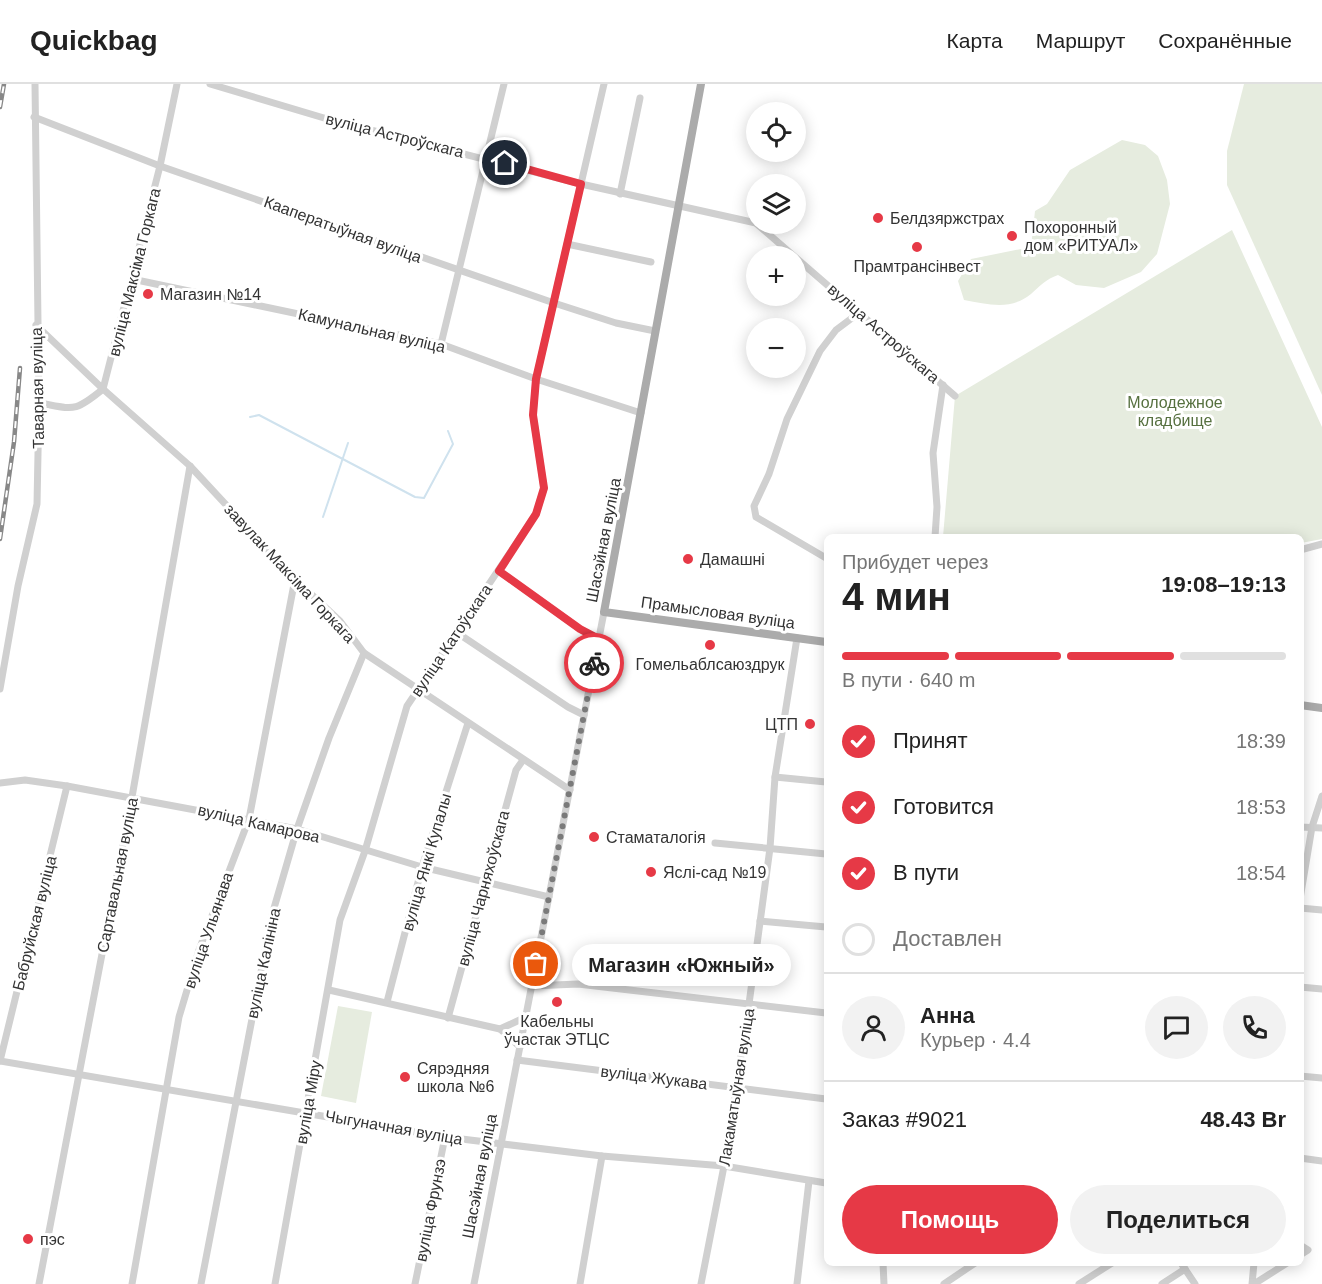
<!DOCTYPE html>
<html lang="ru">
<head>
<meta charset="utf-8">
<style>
	:root { --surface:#fff; --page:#f2f2f2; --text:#222; --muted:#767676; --line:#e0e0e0; --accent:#e63946 }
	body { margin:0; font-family:Arial,sans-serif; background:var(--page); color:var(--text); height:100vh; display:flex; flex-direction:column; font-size:22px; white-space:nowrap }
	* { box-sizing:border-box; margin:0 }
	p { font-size:20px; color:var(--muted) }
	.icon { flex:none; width:33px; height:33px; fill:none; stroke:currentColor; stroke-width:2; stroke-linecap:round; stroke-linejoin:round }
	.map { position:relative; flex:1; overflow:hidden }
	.sheet { position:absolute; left:824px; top:450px; width:480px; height:732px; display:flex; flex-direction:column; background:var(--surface); border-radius:9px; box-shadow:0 3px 15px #0003 }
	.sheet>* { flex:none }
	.controls { position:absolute; left:746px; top:18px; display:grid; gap:12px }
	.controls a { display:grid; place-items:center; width:60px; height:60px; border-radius:50%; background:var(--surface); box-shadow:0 3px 15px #0003; font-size:30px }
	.pin { position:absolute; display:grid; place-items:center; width:51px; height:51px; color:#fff; margin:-26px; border:3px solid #fff; border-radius:50%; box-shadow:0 2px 6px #0007 }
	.courier { position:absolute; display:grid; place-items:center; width:60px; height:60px; margin:-30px; border:4px solid #e63946; border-radius:50%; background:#fff; color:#222; box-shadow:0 2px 8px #0007 }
	.bubble { position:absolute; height:42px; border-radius:21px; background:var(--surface); box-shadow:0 3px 15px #0003; font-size:20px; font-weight:700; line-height:42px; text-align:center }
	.summary em { font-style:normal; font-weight:700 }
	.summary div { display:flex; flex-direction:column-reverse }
	.summary { display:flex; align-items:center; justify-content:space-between; height:102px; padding:0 18px }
	h1 { font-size:39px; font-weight:700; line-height:45px }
	.bar { display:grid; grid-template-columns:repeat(4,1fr); gap:9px 6px; align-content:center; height:72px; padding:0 18px }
	.bar i { height:8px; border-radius:4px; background:var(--line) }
	.bar .on { background:var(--accent) }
	.bar p { grid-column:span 4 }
	.line { display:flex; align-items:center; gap:15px; padding:0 18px; border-top:2px solid var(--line) }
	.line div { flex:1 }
	.round { display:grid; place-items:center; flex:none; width:63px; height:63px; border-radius:32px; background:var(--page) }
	ol { padding:0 18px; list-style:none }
	li { display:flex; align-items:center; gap:18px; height:66px }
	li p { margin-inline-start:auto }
	li .icon { padding:6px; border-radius:50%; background:var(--accent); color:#fff; stroke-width:4 }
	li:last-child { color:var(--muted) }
	li i { width:33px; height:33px; border:3px solid var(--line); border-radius:50% }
	.action { display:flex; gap:12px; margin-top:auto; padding:12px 18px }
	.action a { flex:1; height:69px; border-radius:36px; background:var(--accent); color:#fff; font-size:24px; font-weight:700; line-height:69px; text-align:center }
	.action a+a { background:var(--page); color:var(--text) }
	header { display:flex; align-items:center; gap:36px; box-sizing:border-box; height:84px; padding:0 30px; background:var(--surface); border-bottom:2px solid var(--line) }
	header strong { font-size:28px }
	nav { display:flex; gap:33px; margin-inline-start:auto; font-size:21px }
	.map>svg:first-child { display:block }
</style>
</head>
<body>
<header>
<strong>Quickbag</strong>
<nav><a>Карта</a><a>Маршрут</a><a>Сохранённые</a></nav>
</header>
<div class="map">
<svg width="1322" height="1200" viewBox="0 0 1322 1200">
	<rect width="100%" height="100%" fill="#fff"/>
	<!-- green -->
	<g fill="#e6ecdf">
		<path d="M1244,0H1322V311L1227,101V67Z"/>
		<path d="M1122,56L1145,61L1158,72L1167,96L1170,120L1157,170L1141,188L1104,204L1076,201L1058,191C1046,195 1040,202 1031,210C1010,227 988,220 964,216L958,197L971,175L1031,163L1035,127L1047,120L1070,86Z"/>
		<path d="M1232,146L1322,343V455L1301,459L1300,453H943L955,312Z"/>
		<path d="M338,922L372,928L356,1019L321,1012Z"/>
	</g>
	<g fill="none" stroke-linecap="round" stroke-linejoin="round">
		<!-- stream -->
		<g stroke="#cfe2ee" stroke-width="2">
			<path d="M250,333L259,331L415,413L424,414L453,360L448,347"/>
			<path d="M323,433L348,359"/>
		</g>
		<!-- minor -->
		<g stroke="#d0d0d0" stroke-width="7">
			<path d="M210,0L324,34L581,100L756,139"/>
			<path d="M34,33L160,82L554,219L616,239L655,247"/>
			<path d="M620,110L640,14"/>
			<path d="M757,140L955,312"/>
			<path d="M567,160L651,178"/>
			<path d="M132,195L441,260L536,295L641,329"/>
			<path d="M36,241L103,305L190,382L295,495L340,537L364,569L570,706"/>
			<path d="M441,260L504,0"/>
			<path d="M39,319C74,325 74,329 103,305L160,82L177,0"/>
			<path d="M935,453L937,423L933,369L943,301"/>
			<path d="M1300,466L1322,460"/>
			<path d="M826,474L756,433L754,422L769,390L787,335L820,267L836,246L860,228"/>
			<path d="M499,487L580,545L599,555"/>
			<path d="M456,548L568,623L584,631"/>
			<path d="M0,605L18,502L37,420L39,319L35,0"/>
			<path d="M775,693L826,698"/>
			<path d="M0,699L25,696L67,702L297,745L422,783L549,813"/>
			<path d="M1300,743L1322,744"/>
			<path d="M715,759L826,770"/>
			<path d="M1300,815L1312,743L1322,712"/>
			<path d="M1300,824L1322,826"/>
			<path d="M760,837L826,843"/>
			<path d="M532,902L578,900L826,929"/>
			<path d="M1300,903L1322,905"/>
			<path d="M329,906L500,945L526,933"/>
			<path d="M387,918L422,783L468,639"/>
			<path d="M448,934L516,686L523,676"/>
			<path d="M500,945L520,963"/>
			<path d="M517,976L826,1015"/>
			<path d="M0,977L445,1053L602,1072L724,1082L826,1099"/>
			<path d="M0,977L67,702"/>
			<path d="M1300,992L1322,994"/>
			<path d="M1300,1074L1322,1077"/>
			<path d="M1300,1161L1308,1166L1300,1171"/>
			<path d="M883,1179L884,1200"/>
			<path d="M1181,1179L1195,1200"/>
			<path d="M39,1200L132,713L190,382"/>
			<path d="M132,1200L179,933L199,866L249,735L295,495"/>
			<path d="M201,1200L272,831L297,745L329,654L364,569"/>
			<path d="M275,1200L340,836L365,767L407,622L536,430L544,404L533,331L536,295L604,0"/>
			<path d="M415,1200L445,1053"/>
			<path d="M474,1200L604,528"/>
			<path d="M580,1200L602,1072"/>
			<path d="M701,1200L724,1082L749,920L770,764L775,693L797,554"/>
			<path d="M797,1200L809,1097"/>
			<path d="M944,1200L975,1179"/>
			<path d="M1079,1200L1112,1179"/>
			<path d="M1162,1200L1185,1185"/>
			<path d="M1252,1200L1254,1179"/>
			<path d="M1254,1200L1287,1179"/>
		</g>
		<!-- major -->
		<g stroke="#ababab" stroke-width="8">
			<path d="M701,0L604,528L826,558"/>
			<path d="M1300,621L1322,624"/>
		</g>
		<defs>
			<g id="rail">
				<path d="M0,23L4,0"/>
				<path d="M0,455L14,358L20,284"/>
			</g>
		</defs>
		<!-- rail casing -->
		<use href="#rail" stroke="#888" stroke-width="4.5"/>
		<!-- rail -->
		<use href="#rail" stroke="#fff" stroke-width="2" stroke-dasharray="7" stroke-linecap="butt"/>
	</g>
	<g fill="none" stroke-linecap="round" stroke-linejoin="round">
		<!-- done -->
		<path stroke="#7a7a7a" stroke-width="6" stroke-dasharray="0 10.8" d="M536,880L594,579"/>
		<!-- route -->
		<path stroke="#e63946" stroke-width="8" d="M505,79L581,100L536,295L533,331L544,404L536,430L499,487L580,545L599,555L594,579"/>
	</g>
	<!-- markers -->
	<g fill="#e63946" stroke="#fff" stroke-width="2">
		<circle cx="878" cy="134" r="6"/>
		<circle cx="1012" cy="152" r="6"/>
		<circle cx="917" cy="163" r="6"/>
		<circle cx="148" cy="210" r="6"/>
		<circle cx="688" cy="475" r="6"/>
		<circle cx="710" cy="561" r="6"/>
		<circle cx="810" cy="640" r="6"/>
		<circle cx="594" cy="753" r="6"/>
		<circle cx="651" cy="788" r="6"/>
		<circle cx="557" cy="918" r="6"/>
		<circle cx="405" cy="993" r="6"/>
		<circle cx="28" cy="1155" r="6"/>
	</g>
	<g text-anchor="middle" stroke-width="6" stroke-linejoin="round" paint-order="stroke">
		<!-- street labels -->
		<g font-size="16" fill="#333" stroke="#fff">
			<text transform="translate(395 51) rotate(14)" y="6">вуліца Астроўскага</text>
			<text transform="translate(343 145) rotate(20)" y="6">Кааператыўная вуліца</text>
			<text transform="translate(134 188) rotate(-76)" y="6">вуліца Максіма Горкага</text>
			<text transform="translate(372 246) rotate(13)" y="6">Камунальная вуліца</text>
			<text transform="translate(884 249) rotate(41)" y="6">вуліца Астроўскага</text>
			<text transform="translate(37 304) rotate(-91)" y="6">Таварная вуліца</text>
			<text transform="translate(603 456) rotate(-79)" y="6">Шасэйная вуліца</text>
			<text transform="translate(290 489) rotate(47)" y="6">завулак Максіма Горкага</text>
			<text transform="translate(718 528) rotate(8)" y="6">Прамысловая вуліца</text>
			<text transform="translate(451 556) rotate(-56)" y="6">вуліца Катоўскага</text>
			<text transform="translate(259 739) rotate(13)" y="6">вуліца Камарова</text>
			<text transform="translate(426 778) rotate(-74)" y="6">вуліца Янкі Купалы</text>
			<text transform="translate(117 791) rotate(-79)" y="6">Сартавальная вуліца</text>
			<text transform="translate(483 804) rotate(-75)" y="6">вуліца Чарняхоўскага</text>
			<text transform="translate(34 839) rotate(-76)" y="6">Бабруйская вуліца</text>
			<text transform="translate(208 846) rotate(-71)" y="6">вуліца Ульянава</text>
			<text transform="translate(263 879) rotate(-78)" y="6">вуліца Калініна</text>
			<text transform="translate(654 993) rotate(7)" y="6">вуліца Жукава</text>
			<text transform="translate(736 1003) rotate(-81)" y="6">Лакаматыўная вуліца</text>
			<text transform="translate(308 1018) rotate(-80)" y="6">вуліца Міру</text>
			<text transform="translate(394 1043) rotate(10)" y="6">Чыгуначная вуліца</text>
			<text transform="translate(479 1092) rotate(-79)" y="6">Шасэйная вуліца</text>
			<text transform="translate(430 1126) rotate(-79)" y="6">вуліца Фрунзэ</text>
		</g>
		<!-- poi labels -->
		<g font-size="16" fill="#333" stroke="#fff" text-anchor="start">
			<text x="890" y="140">Белдзяржстрах</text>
			<text x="1024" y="149">Похоронный<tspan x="1024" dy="18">дом «РИТУАЛ»</tspan></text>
			<text x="917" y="188" text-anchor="middle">Прамтрансінвест</text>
			<text x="160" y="216">Магазин №14</text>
			<text x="700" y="481">Дамашні</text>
			<text x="710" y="586" text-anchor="middle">Гомельаблсаюздрук</text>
			<text x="798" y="646" text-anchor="end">ЦТП</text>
			<text x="606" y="759">Стаматалогія</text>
			<text x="663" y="794">Яслі-сад №19</text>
			<text x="557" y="943" text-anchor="middle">Кабельны<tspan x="557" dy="18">ўчастак ЭТЦС</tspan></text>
			<text x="417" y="990">Сярэдняя<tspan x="417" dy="18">школа №6</tspan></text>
			<text x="40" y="1161">пэс</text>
		</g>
		<!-- park labels -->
		<g font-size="16" fill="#56703f" stroke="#fff">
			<text x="1175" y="324">Молодежное<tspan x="1175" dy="18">кладбище</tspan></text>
		</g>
	</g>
</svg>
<div class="controls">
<a><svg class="icon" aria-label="locate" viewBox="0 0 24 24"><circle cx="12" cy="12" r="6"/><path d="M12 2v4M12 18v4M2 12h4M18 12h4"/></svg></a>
<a><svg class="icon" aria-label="layers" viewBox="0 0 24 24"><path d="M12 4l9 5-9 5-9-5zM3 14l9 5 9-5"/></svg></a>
<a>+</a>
<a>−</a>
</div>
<div class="pin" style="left:536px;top:880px;background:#ea580c"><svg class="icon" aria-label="bag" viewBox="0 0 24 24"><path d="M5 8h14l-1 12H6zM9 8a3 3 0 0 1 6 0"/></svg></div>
<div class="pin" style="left:505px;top:79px;background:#1f2937"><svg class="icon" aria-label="home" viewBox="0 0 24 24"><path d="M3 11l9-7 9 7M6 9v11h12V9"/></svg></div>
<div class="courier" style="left:594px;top:579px"><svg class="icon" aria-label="bike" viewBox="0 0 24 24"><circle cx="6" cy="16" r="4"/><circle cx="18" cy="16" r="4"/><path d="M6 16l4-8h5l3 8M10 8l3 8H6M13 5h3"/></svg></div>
<div class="bubble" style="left:572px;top:860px;width:219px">Магазин «Южный»</div>
<section class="sheet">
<div class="summary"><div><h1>4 мин</h1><p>Прибудет через</p></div><em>19:08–19:13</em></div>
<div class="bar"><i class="on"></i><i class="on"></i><i class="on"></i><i></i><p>В пути · 640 m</p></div>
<ol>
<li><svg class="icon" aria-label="check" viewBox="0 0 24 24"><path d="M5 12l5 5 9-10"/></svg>Принят<p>18:39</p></li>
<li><svg class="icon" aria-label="check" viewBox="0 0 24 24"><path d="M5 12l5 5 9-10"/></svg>Готовится<p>18:53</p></li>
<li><svg class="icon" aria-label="check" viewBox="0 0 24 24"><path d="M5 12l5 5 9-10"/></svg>В пути<p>18:54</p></li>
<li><i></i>Доставлен</li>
</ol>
<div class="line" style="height:108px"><a class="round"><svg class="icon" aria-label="person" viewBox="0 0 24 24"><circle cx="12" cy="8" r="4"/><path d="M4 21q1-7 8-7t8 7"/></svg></a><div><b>Анна</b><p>Курьер · 4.4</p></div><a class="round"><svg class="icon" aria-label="chat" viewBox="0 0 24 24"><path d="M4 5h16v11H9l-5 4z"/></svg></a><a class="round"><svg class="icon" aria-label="phone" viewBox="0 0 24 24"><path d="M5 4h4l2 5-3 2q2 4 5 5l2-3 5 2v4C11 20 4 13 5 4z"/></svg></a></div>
<div class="line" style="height:78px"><div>Заказ #9021</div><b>48.43 Br</b></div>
<div class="action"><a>Помощь</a><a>Поделиться</a></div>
</section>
</div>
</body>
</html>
